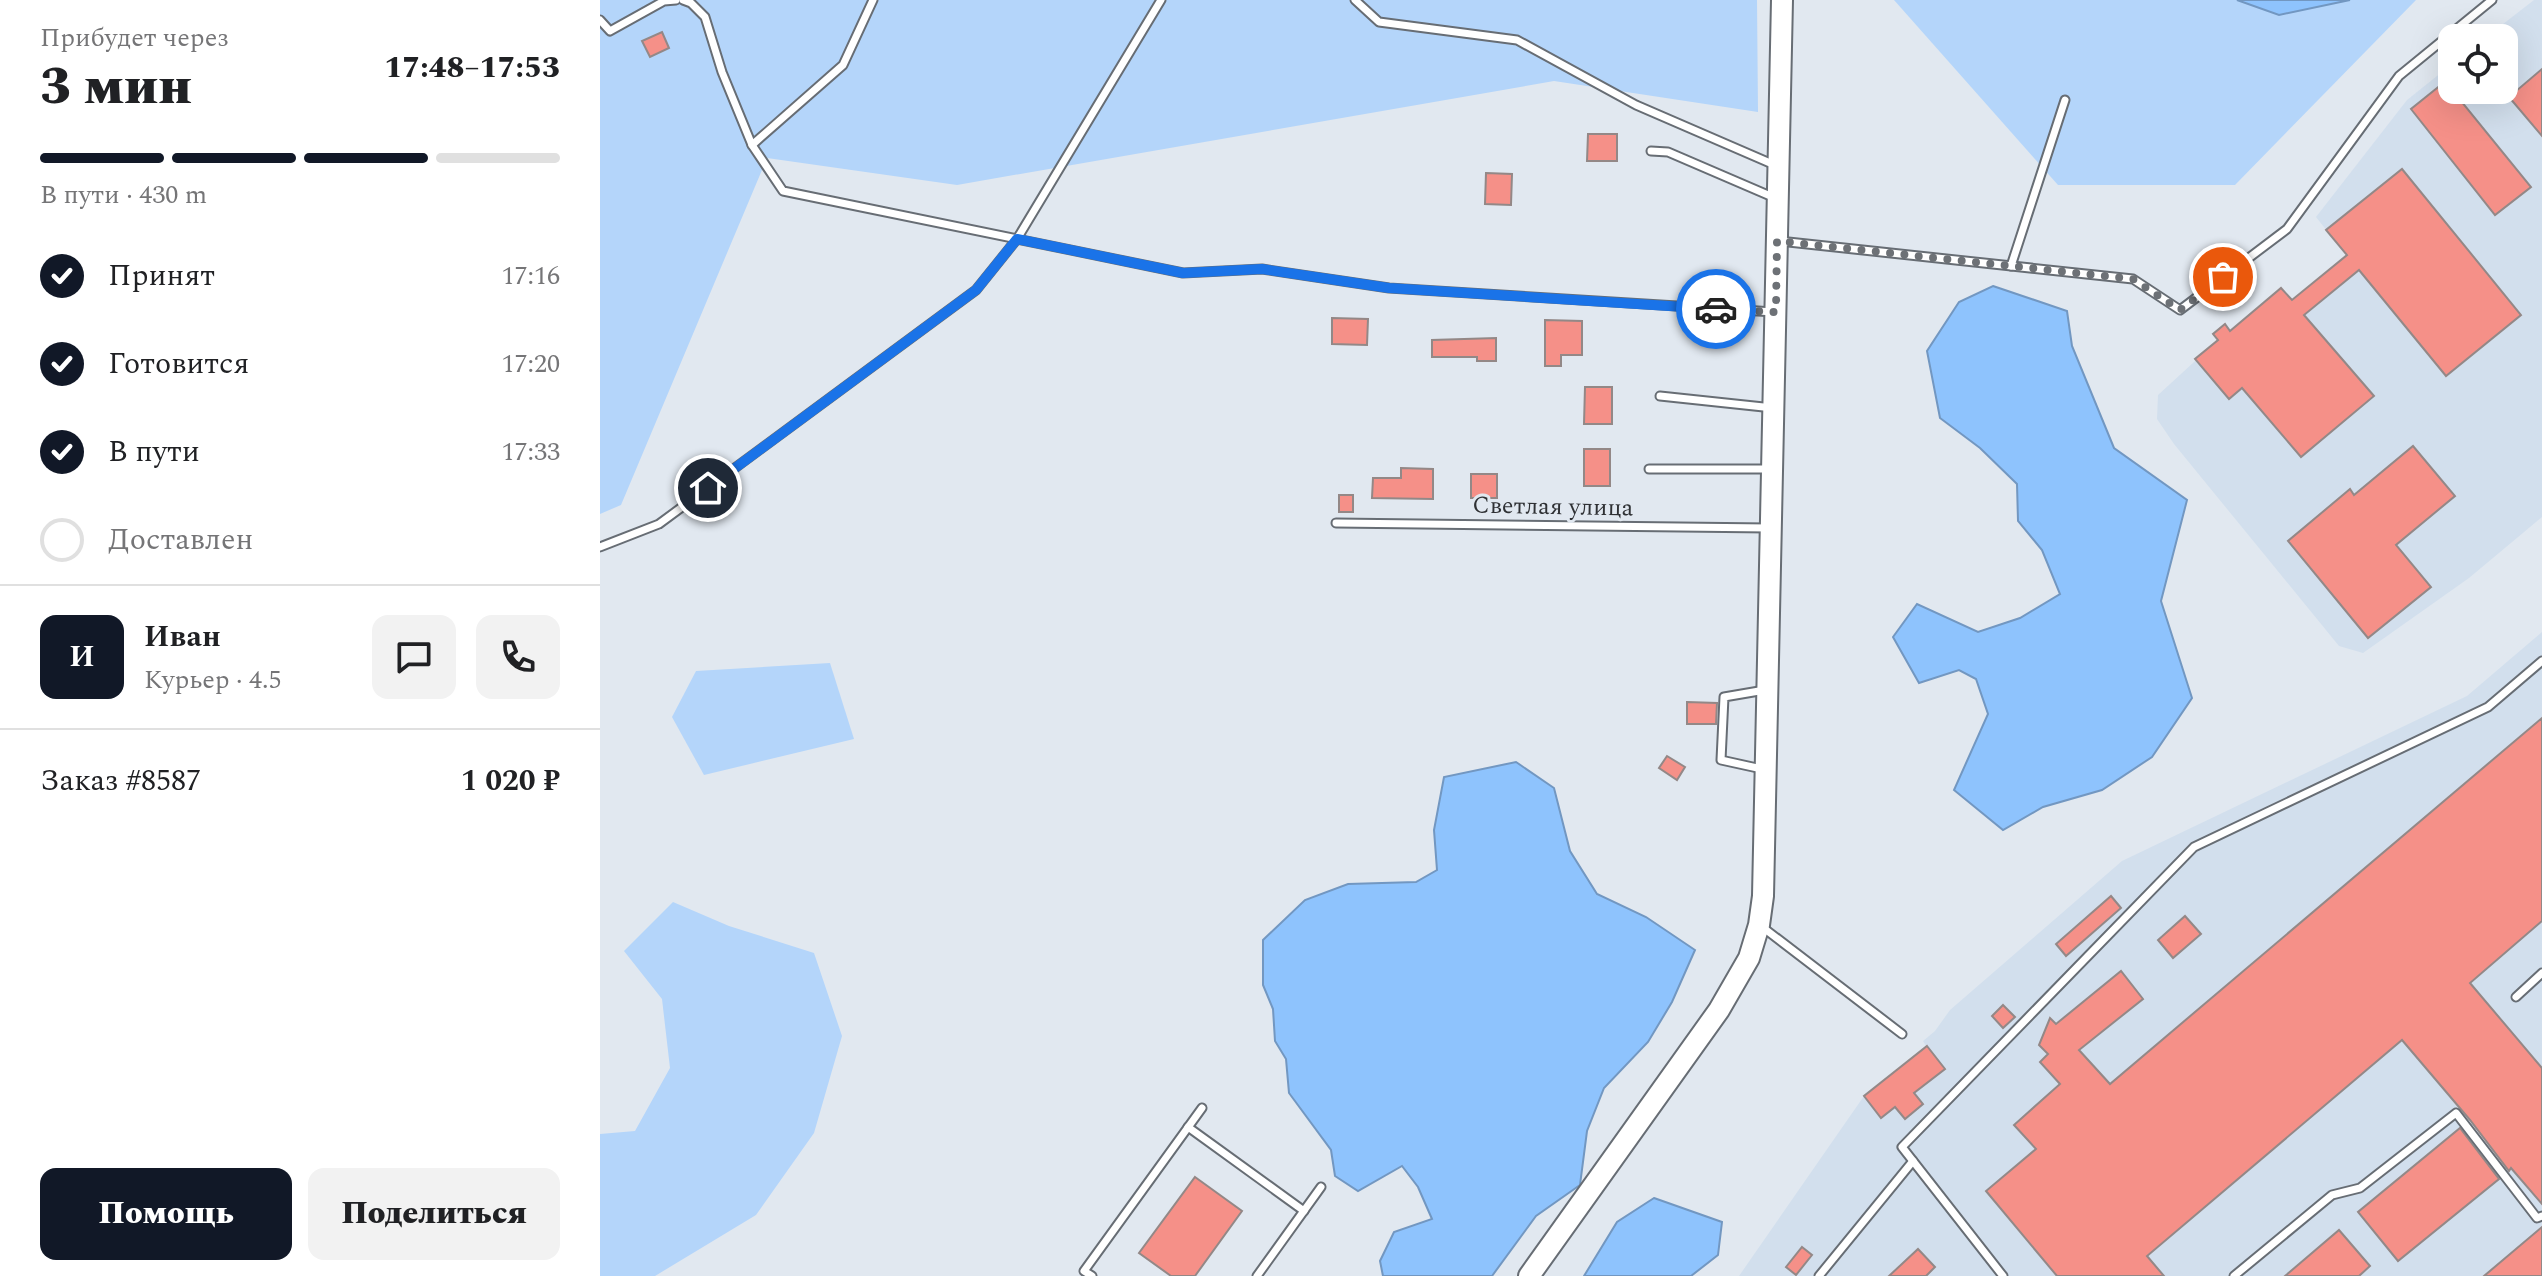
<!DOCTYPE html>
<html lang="ru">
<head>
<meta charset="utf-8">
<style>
	:root { --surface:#fff; --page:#f2f2f2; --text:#202124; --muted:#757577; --line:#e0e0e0; --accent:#111827 }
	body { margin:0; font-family:Spectral,serif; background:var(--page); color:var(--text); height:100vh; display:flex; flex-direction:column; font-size:30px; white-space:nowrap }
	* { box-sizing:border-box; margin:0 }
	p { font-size:26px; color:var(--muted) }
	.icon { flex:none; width:44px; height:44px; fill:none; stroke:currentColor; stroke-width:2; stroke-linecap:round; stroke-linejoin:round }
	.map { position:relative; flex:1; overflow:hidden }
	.side { display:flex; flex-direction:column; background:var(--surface); width:600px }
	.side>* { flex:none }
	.fabs { position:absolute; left:1838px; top:24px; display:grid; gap:16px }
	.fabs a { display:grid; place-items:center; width:80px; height:80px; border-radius:16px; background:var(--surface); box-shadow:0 8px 32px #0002; font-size:40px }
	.pin { position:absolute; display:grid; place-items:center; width:68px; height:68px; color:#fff; margin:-34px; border:4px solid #fff; border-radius:50%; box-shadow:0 2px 8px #0007 }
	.courier { position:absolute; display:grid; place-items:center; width:80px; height:80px; margin:-40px; border:6px solid #1a73e8; border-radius:50%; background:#fff; color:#222; box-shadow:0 2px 10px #0007 }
	.head em { font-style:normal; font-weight:800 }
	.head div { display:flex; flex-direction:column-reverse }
	.head { display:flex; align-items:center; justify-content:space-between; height:136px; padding:0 40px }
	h1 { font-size:52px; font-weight:800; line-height:60px }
	.bar { display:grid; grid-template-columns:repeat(4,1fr); gap:12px 8px; align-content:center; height:96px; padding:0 40px }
	.bar i { height:10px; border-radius:6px; background:var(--line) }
	.bar .selected { background:var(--accent) }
	.bar p { grid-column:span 4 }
	.line { display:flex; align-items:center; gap:20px; padding:0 40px; border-top:2px solid var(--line) }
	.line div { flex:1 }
	.round { display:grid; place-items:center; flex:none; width:84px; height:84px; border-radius:16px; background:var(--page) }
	ol { padding:0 40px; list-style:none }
	li { display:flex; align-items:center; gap:24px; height:88px }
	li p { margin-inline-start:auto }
	li .icon { padding:8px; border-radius:50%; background:var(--accent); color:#fff; stroke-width:4 }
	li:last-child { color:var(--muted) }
	li i { width:44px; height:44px; border:4px solid var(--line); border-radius:50% }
	.cta { display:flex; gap:16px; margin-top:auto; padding:16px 40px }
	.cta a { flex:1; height:92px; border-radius:16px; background:var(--accent); color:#fff; font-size:32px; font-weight:800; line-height:92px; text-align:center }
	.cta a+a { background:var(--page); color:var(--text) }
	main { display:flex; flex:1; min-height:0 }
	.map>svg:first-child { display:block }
</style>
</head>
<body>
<main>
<section class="side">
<div class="head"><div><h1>3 мин</h1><p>Прибудет через</p></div><em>17:48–17:53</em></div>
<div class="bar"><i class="selected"></i><i class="selected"></i><i class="selected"></i><i></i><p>В пути · 430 m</p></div>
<ol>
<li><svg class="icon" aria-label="check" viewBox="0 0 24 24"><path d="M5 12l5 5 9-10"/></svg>Принят<p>17:16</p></li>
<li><svg class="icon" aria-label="check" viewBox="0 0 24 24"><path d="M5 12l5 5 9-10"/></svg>Готовится<p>17:20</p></li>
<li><svg class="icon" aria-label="check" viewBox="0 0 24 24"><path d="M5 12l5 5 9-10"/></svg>В пути<p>17:33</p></li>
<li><i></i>Доставлен</li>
</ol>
<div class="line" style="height:144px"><b class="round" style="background:var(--accent);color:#fff">И</b><div><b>Иван</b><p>Курьер · 4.5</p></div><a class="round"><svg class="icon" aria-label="chat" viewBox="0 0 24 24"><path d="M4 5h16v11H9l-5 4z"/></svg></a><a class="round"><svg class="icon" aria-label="phone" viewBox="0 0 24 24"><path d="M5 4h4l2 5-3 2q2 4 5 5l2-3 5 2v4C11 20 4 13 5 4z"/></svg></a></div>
<div class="line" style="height:104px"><div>Заказ #8587</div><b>1 020 ₽</b></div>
<div class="cta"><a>Помощь</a><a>Поделиться</a></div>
</section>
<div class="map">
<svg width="1942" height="1276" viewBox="0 0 1942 1276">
	<rect width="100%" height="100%" fill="#e1e8f0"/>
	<!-- built -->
	<g fill="#d2dfed">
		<path d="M1934,0H1942V517L1869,578L1763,653L1739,646L1574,444L1557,419L1558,395L1618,340L1625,324L1631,330L1681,288L1693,300L1747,256L1716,217L1807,100L1852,64V90H1904V38H1885Z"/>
		<path d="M1942,632V1276H1139L1264,1096L1326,1046L1323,1041L1335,1031L1350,1010L1522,861L1867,696Z"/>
	</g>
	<!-- green -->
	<g fill="#b4d5fa">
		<path d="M0,0H1157L1158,112L954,81L357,185L167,158L21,505L0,514Z"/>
		<path d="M1294,0H1816L1635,185H1458Z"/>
		<path d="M230,663L254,739L104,775L72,717L96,671Z"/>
		<path d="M73,902L129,926L214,953L242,1036L214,1133L156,1215L55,1276H0V1134L35,1131L70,1068L62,999L24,951Z"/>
	</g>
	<!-- water -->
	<g fill="#8ec3fd" stroke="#7297c1" stroke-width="2">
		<path d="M1637,0H1750L1679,15Z"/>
		<path d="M1393,286L1467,311L1472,346L1514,448L1587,500L1561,601L1592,698L1552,757L1502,790L1443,807L1403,830L1354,790L1388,714L1376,679L1359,670L1319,683L1293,637L1317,604L1378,632L1420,618L1460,594L1442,550L1418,521L1417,484L1380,448L1340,418L1327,351L1359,302Z"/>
		<path d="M916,762L954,788L970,851L997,894L1046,917L1095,950L1072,1002L1048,1042L1004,1088L987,1131L980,1185L936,1216L892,1276H783L780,1261L794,1232L832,1219L818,1187L802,1166L758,1191L735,1176L731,1150L689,1093L686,1059L675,1041L673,1009L663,985V940L705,900L748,884L816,882L837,870L834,830L844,777Z"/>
		<path d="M1054,1198L1122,1222L1118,1255L1091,1276H984L1017,1222Z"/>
	</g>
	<!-- building -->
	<g fill="#f59088" stroke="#938887" stroke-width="2">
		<path d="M62,32L69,48L50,57L42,41Z"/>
		<path d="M1942,69V136L1909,97Z"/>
		<path d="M1847,80L1852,90L1931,187L1895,215L1811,109Z"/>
		<path d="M988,134H1017V161H987Z"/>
		<path d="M1802,169L1921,315L1846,376L1759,270L1704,315L1774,396L1701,457L1642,388L1629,399L1595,359L1618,340L1613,334L1625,324L1630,331L1681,288L1692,300L1747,255L1726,230Z"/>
		<path d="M886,173L912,174L911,205L885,204Z"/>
		<path d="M732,318L768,319L767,345L732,344Z"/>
		<path d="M945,320L982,321V355H961V366H945Z"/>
		<path d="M896,338V361H877V357H832V340Z"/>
		<path d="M985,387H1012V424H984Z"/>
		<path d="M1813,446L1855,496L1796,545L1831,587L1768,638L1688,541L1750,489L1754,495Z"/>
		<rect x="984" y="449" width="26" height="37"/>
		<path d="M801,468L833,469V499L772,498L773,478H801Z"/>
		<rect x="871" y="474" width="26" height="24"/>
		<rect x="739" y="495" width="14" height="17"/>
		<path d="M1087,702L1117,703L1116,724H1087Z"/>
		<path d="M1942,718V921L1870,983L1942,1068V1204L1911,1168L1909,1171L1870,1120L1802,1040L1547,1256L1564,1276H1457L1386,1191L1436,1149L1414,1125L1460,1084L1440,1062L1448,1054L1439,1045L1450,1018L1456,1024L1521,971L1543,999L1479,1050L1510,1084Z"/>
		<path d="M1067,756L1085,767L1077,780L1059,768Z"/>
		<path d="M1511,896L1521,908L1466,956L1456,944Z"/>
		<path d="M1585,916L1601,934L1573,958L1558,940Z"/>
		<path d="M1403,1005L1415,1017L1403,1028L1392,1016Z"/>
		<path d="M1327,1046L1345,1069L1314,1093L1323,1104L1305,1119L1295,1107L1281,1118L1264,1096Z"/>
		<path d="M1860,1128L1899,1179L1798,1261L1758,1212Z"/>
		<path d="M595,1177L642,1211L595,1276H571L539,1253Z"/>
		<path d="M1942,1227V1276H1884Z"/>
		<path d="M1739,1230L1770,1266L1759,1276H1685Z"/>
		<path d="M1202,1247L1212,1255L1196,1275L1186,1267Z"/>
		<path d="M1318,1249L1335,1267L1326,1276H1289Z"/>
	</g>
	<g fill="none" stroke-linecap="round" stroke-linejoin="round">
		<defs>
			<g id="service">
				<path d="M83,0L91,3L105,17L122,72L152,145L183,191L583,273L662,269L789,288L1174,312"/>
				<path d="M755,0L779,22L917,40L1036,105L1177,166"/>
				<path d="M0,20L10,31L64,1L76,0"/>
				<path d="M152,145L243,65L273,0"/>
				<path d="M1051,151L1068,152L1175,198"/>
				<path d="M1179,241L1533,279L1580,310L1687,229L1799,76L1892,0"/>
				<path d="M1411,266L1465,100"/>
				<path d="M1060,396L1173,408"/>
				<path d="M1049,469H1170"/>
				<path d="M736,523L1169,528"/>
				<path d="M0,547L59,524L376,290L417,239L561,0"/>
				<path d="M1162,769L1121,760L1124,697L1165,690"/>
				<path d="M1161,926L1302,1034"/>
				<path d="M1916,997L1942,973"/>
				<path d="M588,1127L704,1211"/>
				<path d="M492,1276L484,1271L602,1108"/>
				<path d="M657,1276L721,1187"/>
				<path d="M1219,1276L1313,1161"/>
				<path d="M1403,1276L1302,1147L1594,847L1888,707L1942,661"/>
				<path d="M1634,1276L1732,1195L1760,1188L1856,1113L1937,1218L1942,1216"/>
			</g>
			<path id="secondary" d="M929,1276L1119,1010L1149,958L1159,925L1163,896L1182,0"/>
		</defs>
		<!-- service casing -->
		<use href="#service" stroke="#676d74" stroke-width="11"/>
		<!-- secondary casing -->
		<use href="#secondary" stroke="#676d74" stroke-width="24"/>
		<!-- service -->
		<use href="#service" stroke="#fff" stroke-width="7"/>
		<!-- secondary -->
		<use href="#secondary" stroke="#fff" stroke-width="20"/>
	</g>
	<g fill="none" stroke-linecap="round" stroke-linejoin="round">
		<!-- done -->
		<path stroke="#6d7176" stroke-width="8" stroke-dasharray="0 14.4" d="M1116,309L1176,312L1177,241L1533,279L1580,310L1623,277"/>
		<!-- route -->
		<path stroke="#1a73e8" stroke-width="10" d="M108,488L376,290L417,239L583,273L662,269L789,288L1116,309"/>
	</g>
	<g text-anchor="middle" stroke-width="6" stroke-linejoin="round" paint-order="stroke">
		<!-- street labels -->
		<g font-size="24" fill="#2f3134" stroke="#e1e8f0">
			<text transform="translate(953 506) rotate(1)" y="8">Светлая улица</text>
		</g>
	</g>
</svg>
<div class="fabs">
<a><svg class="icon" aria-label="locate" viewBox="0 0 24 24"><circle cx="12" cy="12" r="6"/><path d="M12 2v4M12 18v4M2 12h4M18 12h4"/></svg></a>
</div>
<div class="pin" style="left:1623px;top:277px;background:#ea580c"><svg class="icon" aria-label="bag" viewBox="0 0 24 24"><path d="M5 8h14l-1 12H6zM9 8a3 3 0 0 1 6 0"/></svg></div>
<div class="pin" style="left:108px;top:488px;background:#1f2937"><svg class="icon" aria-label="home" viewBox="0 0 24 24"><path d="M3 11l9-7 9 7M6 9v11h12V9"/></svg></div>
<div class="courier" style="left:1116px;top:309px"><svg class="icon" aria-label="car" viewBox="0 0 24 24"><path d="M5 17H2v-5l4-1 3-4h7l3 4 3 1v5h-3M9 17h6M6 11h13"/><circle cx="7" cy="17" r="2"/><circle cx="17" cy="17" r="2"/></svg></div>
</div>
</main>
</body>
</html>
